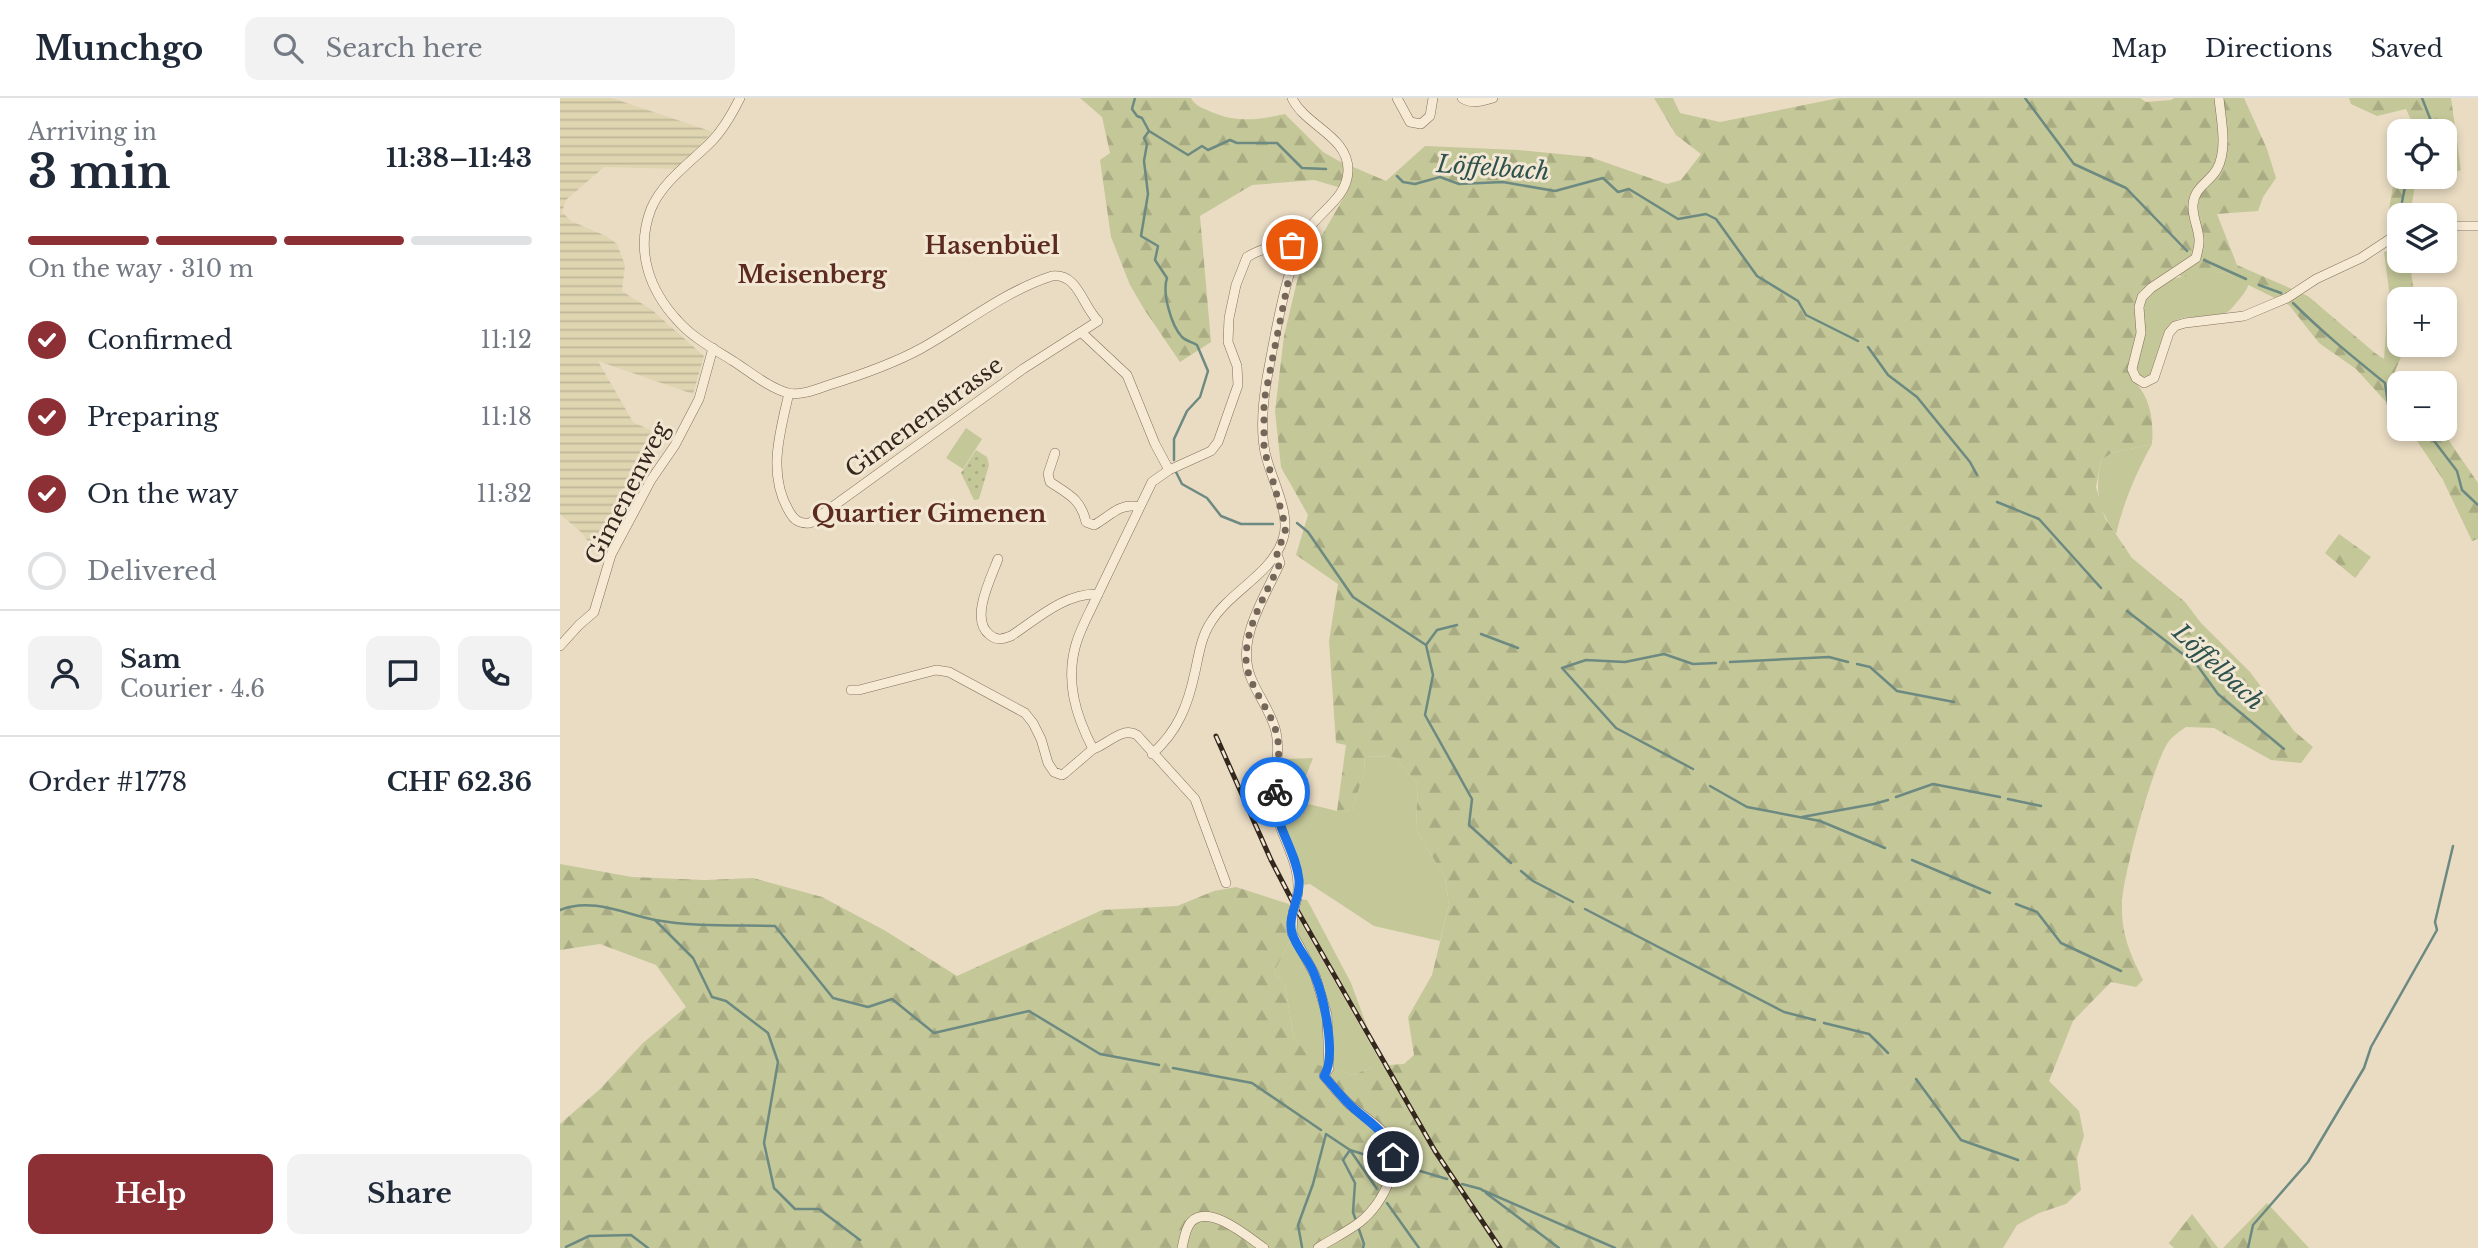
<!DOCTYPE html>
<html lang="en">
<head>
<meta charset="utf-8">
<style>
	:root { --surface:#fff; --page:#f2f2f3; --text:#1f2937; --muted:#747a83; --line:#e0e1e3; --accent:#8d3036 }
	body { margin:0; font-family:"Libre Baskerville",serif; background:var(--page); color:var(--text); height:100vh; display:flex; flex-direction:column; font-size:26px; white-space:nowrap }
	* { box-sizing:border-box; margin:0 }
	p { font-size:23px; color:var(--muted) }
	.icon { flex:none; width:38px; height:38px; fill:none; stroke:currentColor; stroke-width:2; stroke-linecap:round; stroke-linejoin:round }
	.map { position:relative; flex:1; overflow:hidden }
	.details { display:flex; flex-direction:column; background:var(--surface); width:560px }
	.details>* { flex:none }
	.buttons { position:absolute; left:1827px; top:21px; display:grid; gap:14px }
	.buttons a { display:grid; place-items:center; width:70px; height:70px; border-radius:14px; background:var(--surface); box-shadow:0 4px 10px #0003; font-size:35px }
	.pin { position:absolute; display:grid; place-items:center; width:60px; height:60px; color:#fff; margin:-30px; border:4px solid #fff; border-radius:50%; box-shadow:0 2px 7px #0007 }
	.courier { position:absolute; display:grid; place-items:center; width:70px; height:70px; margin:-35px; border:5px solid #1a73e8; border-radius:50%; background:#fff; color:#222; box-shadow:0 2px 9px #0007 }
	.head em { font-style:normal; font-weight:700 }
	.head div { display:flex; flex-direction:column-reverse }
	.head { display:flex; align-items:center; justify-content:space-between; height:119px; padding:0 28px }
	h1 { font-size:46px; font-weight:700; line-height:52px }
	.bar { display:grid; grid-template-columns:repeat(4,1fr); gap:10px 7px; align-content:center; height:84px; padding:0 28px }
	.bar i { height:9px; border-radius:5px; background:var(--line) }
	.bar .current { background:var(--accent) }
	.bar p { grid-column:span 4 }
	.line { display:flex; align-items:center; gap:18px; padding:0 28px; border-top:2px solid var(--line) }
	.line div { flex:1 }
	.round { display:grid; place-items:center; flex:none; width:74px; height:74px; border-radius:14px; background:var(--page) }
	ol { padding:0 28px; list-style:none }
	li { display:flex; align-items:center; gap:21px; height:77px }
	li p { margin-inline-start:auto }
	li .icon { padding:7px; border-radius:50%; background:var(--accent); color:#fff; stroke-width:4 }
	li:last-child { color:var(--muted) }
	li i { width:38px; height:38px; border:4px solid var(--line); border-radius:50% }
	.primary-button { display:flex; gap:14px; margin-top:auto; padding:14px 28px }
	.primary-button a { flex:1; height:80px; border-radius:14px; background:var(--accent); color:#fff; font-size:28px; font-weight:700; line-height:80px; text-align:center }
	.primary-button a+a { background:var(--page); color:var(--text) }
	header { display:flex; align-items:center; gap:42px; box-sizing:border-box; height:98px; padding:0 35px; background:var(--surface); border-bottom:2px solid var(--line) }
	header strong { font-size:33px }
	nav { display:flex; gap:38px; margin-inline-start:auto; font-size:24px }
	.search { width:490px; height:63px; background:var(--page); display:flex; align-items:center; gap:18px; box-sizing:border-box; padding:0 24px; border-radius:14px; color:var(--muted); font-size:26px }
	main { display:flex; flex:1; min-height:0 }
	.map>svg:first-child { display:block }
</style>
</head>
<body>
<header>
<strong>Munchgo</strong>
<div class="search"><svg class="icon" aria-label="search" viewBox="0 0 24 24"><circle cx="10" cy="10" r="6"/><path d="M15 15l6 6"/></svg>Search here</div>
<nav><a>Map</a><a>Directions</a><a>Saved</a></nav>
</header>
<main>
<section class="details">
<div class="head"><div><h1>3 min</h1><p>Arriving in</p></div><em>11:38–11:43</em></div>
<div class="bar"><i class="current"></i><i class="current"></i><i class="current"></i><i></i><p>On the way · 310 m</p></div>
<ol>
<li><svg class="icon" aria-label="check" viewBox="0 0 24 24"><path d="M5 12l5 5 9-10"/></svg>Confirmed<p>11:12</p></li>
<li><svg class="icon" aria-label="check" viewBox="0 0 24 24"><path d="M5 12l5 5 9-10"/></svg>Preparing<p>11:18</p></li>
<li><svg class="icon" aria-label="check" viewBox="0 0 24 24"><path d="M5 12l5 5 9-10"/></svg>On the way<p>11:32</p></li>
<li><i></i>Delivered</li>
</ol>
<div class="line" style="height:126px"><a class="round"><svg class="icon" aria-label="person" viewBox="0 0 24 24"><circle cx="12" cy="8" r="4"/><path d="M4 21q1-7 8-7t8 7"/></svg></a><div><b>Sam</b><p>Courier · 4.6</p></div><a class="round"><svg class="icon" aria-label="chat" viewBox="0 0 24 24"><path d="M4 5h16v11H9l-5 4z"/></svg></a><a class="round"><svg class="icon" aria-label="phone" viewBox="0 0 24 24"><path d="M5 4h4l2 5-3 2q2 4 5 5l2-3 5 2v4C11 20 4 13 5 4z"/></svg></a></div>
<div class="line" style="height:91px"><div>Order #1778</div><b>CHF 62.36</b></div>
<div class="primary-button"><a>Help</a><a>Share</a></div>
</section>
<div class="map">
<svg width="1918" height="1150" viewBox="0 0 1918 1150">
	<defs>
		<pattern id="farmland-rules" width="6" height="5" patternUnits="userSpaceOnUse" patternTransform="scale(1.75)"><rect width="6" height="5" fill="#dfd5b1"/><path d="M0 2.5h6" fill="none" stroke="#c0b798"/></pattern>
		<pattern id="forest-firs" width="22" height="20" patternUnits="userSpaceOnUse" patternTransform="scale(1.75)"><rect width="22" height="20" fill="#c4c798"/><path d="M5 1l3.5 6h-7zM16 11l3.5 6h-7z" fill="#a9ab83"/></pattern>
		<pattern id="park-dots" width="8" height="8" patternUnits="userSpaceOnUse" patternTransform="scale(1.75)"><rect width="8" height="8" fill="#c4c798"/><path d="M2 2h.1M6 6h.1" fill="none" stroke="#a9ab83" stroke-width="1.8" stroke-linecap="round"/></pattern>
	</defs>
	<rect width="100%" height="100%" fill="#eadcc3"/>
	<!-- farmland -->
	<path fill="url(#farmland-rules)" d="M0,0H52L153,34L116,71L44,69L6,102L2,114L11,123L46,138L57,146L65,167L62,193L92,212L144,258L133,296L38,263L73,324L96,335L86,363L95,372L44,465L22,435L0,416Z"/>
	<!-- grass -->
	<g fill="#c4c798">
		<path d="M1662,174L1689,186C1686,193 1682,198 1677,204C1654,235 1634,210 1613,224C1600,233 1599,264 1590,278L1581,279L1577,269C1579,256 1583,202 1589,194C1603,178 1641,176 1662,174Z"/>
		<path d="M406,330L422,341L403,371L386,360Z"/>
		<path d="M1592,346C1576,375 1564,403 1556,436C1537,408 1535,395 1541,362L1552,355Z"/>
		<path d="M805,658L834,659L858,686L856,731L885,780L889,807L880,843L814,828L750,786L744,787L720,713L719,701L726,661L753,660L736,703L777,713L792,712L804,675Z"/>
		<path d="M740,801L747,802L751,809L791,885L808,931L738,809Z"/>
		<path d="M736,816L823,968H815L793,977L771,971L770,931L737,834Z"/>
		<path d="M730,843L750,871L762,911L766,970L758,968L734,940L725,888L714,874Z"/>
	</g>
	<!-- forest -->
	<g fill="url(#forest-firs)">
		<path d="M520,0H631C635,8 641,9 649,13C675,25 698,22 725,16L763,54L779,63L826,83L865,48L958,52L1030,59L1107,86L1121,82L1141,56L1116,37L1094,0H1113L1120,15L1160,24L1279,0H1580L1586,4L1611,2L1614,0H1684L1707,51L1716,80L1703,99L1698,113L1657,116L1677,167L1748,198L1815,255L1824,261L1829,192L1824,154L1839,150V163H1848L1850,167L1855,201H1839V247H1846L1833,278L1839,285V318L1796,271L1759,245L1729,207L1662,174L1621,179L1616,171L1580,193L1577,237L1571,280C1590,297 1594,321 1592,346L1552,355L1541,362L1536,389L1545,420L1572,460L1625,504L1641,525L1690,574L1734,633L1753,649L1741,665L1711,662L1654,630L1626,629C1620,633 1613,638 1609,643C1594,662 1563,778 1562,805C1561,836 1570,855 1583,882L1576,889L1551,884L1513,923L1489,983L1519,1013L1524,1038L1517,1060L1521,1092L1506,1106L1479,1115L1457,1127L1443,1150H0V1026L40,991L83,945L126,909L96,867L40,846L0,852V766L72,779L145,782L193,780L262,799L324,832L397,878L542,812L617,808L654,793L676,789L729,806L730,843L714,874L725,888L734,940L758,967L793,977L815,968L844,966L854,957L848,919L872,877L889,807L885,780L856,731L858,686L834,659L805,658L804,675L792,712L777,713L786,647L776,645L769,543L778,486L736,457L748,417L721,369L715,313L724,238L738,179L788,92L754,82L692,87L640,118L651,244L620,264L584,211L570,187L551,139L540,62L550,55L542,19Z"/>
		<path d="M1789,0H1891L1901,72L1885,78V33H1856L1846,11L1817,18L1791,6Z"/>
		<path d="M1839,76V79H1881L1855,88L1851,110L1829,111L1834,83Z"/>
		<path d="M1849,331H1881L1918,385V441L1912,443L1882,380Z"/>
		<path d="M1779,436L1811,459L1795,480L1765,455Z"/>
		<path d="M1707,1105L1749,1150H1663Z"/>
		<path d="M1632,1116L1658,1150H1614L1609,1145Z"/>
	</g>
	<!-- park -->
	<path fill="url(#park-dots)" d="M416,352L427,359L429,367L419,401L414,402L401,375Z"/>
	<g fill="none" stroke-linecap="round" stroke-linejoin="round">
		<!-- stream -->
		<g stroke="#6c8a81" stroke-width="2.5">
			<path d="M575,0L572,11L577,18L582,20L589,33L628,57L642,48L648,52L670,42L677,45H717L742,70L766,71"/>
			<path d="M1465,0L1514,66L1566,90L1627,153"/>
			<path d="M1862,0L1875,33"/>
			<path d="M589,33L584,40L587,46L584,63L588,96L581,138L598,148L595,162L607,180C602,195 611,227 622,239C626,243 632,244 637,247L648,273L640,299L627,313L614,341V362"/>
			<path d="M837,78L843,84L855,86L880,79L899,86L943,84L995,93L1043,80L1058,94L1069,91L1118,121L1146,116L1156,121L1197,178L1238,203L1246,217L1298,243"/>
			<path d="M1842,104L1847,79"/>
			<path d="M1644,162L1686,181"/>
			<path d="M1699,187L1721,195"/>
			<path d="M1733,205C1762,234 1793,259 1825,285L1828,306L1839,312"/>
			<path d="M1308,249L1328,277L1357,299L1410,364L1417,377"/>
			<path d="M1865,331L1897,373L1902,392L1918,407"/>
			<path d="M616,374L622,386L647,400L661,418L681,426H713"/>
			<path d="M1437,404L1479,421L1541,490"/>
			<path d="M737,425L748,434L793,499L866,547L877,532L897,527"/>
			<path d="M1567,513L1637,567L1658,596L1724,651"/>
			<path d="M921,536L958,550"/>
			<path d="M866,547L873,577L865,617L912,701L909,727L951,765"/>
			<path d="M1170,564L1269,559L1288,564"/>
			<path d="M1297,566L1310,569L1337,593L1394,604"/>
			<path d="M1133,671L1056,630L1002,570L1026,562L1065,564L1104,556L1133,566L1156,565"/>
			<path d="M1150,688L1187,709L1260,723L1325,750"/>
			<path d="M1336,699L1373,686L1440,699"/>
			<path d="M1448,701L1481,708"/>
			<path d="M1242,719L1314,706L1328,702"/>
			<path d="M1352,762L1430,795"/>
			<path d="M961,773L973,783L1013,804"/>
			<path d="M1456,806L1477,814L1501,845L1561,873"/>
			<path d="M1025,811L1224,914L1255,922"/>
			<path d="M0,812C32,799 65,816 95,822C134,829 176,827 215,828L273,900L308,909L332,901L374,935L469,913L540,956L599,967"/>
			<path d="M95,822L133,860L152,899L166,903L208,935L218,964L204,1045L214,1090L235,1111H259L300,1142"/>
			<path d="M1264,925L1309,936L1328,955"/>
			<path d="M613,970L692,985L761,1032"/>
			<path d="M1356,981L1401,1042L1458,1062"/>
			<path d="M840,1067L887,1081"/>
			<path d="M902,1086L921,1091"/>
			<path d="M922,1092L1055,1150"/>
			<path d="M926,1095L999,1150"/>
			<path d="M827,1105L859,1150"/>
			<path d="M6,1149L29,1138L71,1137L88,1150"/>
			<path d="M742,1149L738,1127L753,1086L766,1036L790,1052L825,1063"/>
			<path d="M803,1150L804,1146L793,1114L795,1085L783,1062L790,1052L817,1091"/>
			<path d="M1688,1150L1693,1127L1748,1064L1804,970L1811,949L1877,832L1875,824L1893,748"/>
		</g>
		<defs>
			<g id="street">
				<path d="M180,0C172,16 163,32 151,44C131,64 102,84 91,111C75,152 89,192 118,223C133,240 154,251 173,263C189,273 209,290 228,295C241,298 257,291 269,287C301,277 333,266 362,250C405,226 445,193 492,178C518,175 522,207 538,223L463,271L250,425C239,426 234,422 229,413C207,376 220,334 229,295"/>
				<path d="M837,0L850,24L861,26L870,18L873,0"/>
				<path d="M902,0C912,7 922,3 933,0"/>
				<path d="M1659,0C1661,22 1668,51 1657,71C1650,84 1634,89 1633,107C1632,120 1640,133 1639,144C1639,149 1637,155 1636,160L1591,190L1582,199L1579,209L1581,235L1572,271L1576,280L1584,285L1594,280L1609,235L1615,228L1625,225L1684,218L1727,200L1756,181L1801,160L1839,135"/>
				<path d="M1885,128H1918"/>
				<path d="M521,234L567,277L595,346L609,372"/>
				<path d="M495,355L488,376L490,384C508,396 521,401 526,424L534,427C549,419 560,404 579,409"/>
				<path d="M717,456L720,465C705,499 675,542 691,580C698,598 712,615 716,634C722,661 709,690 715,713C723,743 743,769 737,800"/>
				<path d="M438,461C431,480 409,522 430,537C437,543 443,541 451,538C478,520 505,495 538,496L592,384L609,372L651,353L658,344L678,287L677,268L668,244L669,220L676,187L687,159C704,149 720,145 739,148"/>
				<path d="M538,496C531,512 521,529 516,546C505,584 516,618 533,651C547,647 562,628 577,637L635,701L666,785"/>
				<path d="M0,548L19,527L34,514L51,457L91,382L115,347L139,301L153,250"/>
				<path d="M291,592H299L376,572L389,574L465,615L473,625L481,641L488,665L494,674L502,677L505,675L533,651"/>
				<path d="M592,656C618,633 628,607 635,574C639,556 641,539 651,524C670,493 712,476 723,441C732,416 710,379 705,354C700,330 703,304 707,280C714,243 727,163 747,133C761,112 787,100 788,73C789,38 745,28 732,0"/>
				<path d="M733,815L732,835L755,877L767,917L769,970L764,978C772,987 780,998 789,1006C800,1016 813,1023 823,1034C846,1062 824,1105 800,1124C787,1134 772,1141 758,1150"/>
				<path d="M622,1150C624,1142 625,1131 631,1124C649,1105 688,1139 704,1150"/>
			</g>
		</defs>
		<!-- street casing -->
		<use href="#street" stroke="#836e5b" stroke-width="10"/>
		<!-- street -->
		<use href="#street" stroke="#f6ead5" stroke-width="9"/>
		<defs>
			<path id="rail" d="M656,638L711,762L737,812L875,1053L940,1150"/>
		</defs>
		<!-- rail casing -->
		<use href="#rail" stroke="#34271e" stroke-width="5"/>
		<!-- rail -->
		<use href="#rail" stroke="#f2e7d2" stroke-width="2.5" stroke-dasharray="8" stroke-linecap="butt"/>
		<defs>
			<path id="street-bridge" d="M733,815L737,800"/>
		</defs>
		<!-- street-bridge casing -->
		<use href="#street-bridge" stroke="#836e5b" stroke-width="10" stroke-linecap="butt"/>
		<!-- street-bridge -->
		<use href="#street-bridge" stroke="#f6ead5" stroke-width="9"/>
	</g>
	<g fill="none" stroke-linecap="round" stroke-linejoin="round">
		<!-- done -->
		<path stroke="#746658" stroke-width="7" stroke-dasharray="0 12.6" d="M715,694C717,673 722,650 715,630C707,607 687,586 686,561C686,526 707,495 720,465L717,456L726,430L704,351V303L729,179L739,148L732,147"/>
		<!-- route -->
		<path stroke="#1a73e8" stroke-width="9" d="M715,694C712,725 736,751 739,782C741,800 727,818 732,835C737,851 750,863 755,878C764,900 777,959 764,978C772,987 779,996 787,1004C805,1023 828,1031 833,1059"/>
	</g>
	<g text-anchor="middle" stroke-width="6" stroke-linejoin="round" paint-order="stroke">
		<!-- street labels -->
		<g font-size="23" fill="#34271e" stroke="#f2e7d2">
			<text transform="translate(364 319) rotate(-36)" y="8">Gimenenstrasse</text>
			<text transform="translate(67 395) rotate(-63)" y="8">Gimenenweg</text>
		</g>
		<!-- water labels -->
		<g font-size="24" font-style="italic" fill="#2e524e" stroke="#f2e7d2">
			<text transform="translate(933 70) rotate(4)" y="8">Löffelbach</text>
			<text transform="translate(1658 569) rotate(43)" y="8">Löffelbach</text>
		</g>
		<!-- neighbourhood labels -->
		<g font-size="24" font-weight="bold" fill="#5d2a21" stroke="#f2e7d2">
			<text x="432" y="156">Hasenbüel</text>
			<text x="252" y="185">Meisenberg</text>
			<text x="369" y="424">Quartier Gimenen</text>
		</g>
	</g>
</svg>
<div class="buttons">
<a><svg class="icon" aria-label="locate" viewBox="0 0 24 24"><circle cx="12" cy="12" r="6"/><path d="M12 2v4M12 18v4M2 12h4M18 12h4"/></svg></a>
<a><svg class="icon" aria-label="layers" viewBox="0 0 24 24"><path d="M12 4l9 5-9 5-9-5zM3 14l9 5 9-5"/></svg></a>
<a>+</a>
<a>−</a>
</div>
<div class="pin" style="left:732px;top:147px;background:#ea580c"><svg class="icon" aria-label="bag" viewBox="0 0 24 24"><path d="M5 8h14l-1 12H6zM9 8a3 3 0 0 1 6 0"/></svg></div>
<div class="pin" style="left:833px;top:1059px;background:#1f2937"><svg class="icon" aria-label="home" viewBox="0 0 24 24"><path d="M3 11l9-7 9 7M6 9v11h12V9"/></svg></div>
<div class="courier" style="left:715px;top:694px"><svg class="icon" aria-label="bike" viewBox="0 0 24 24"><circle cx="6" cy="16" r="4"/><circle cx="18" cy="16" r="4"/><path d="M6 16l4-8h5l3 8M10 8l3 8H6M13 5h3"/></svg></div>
</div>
</main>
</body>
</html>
